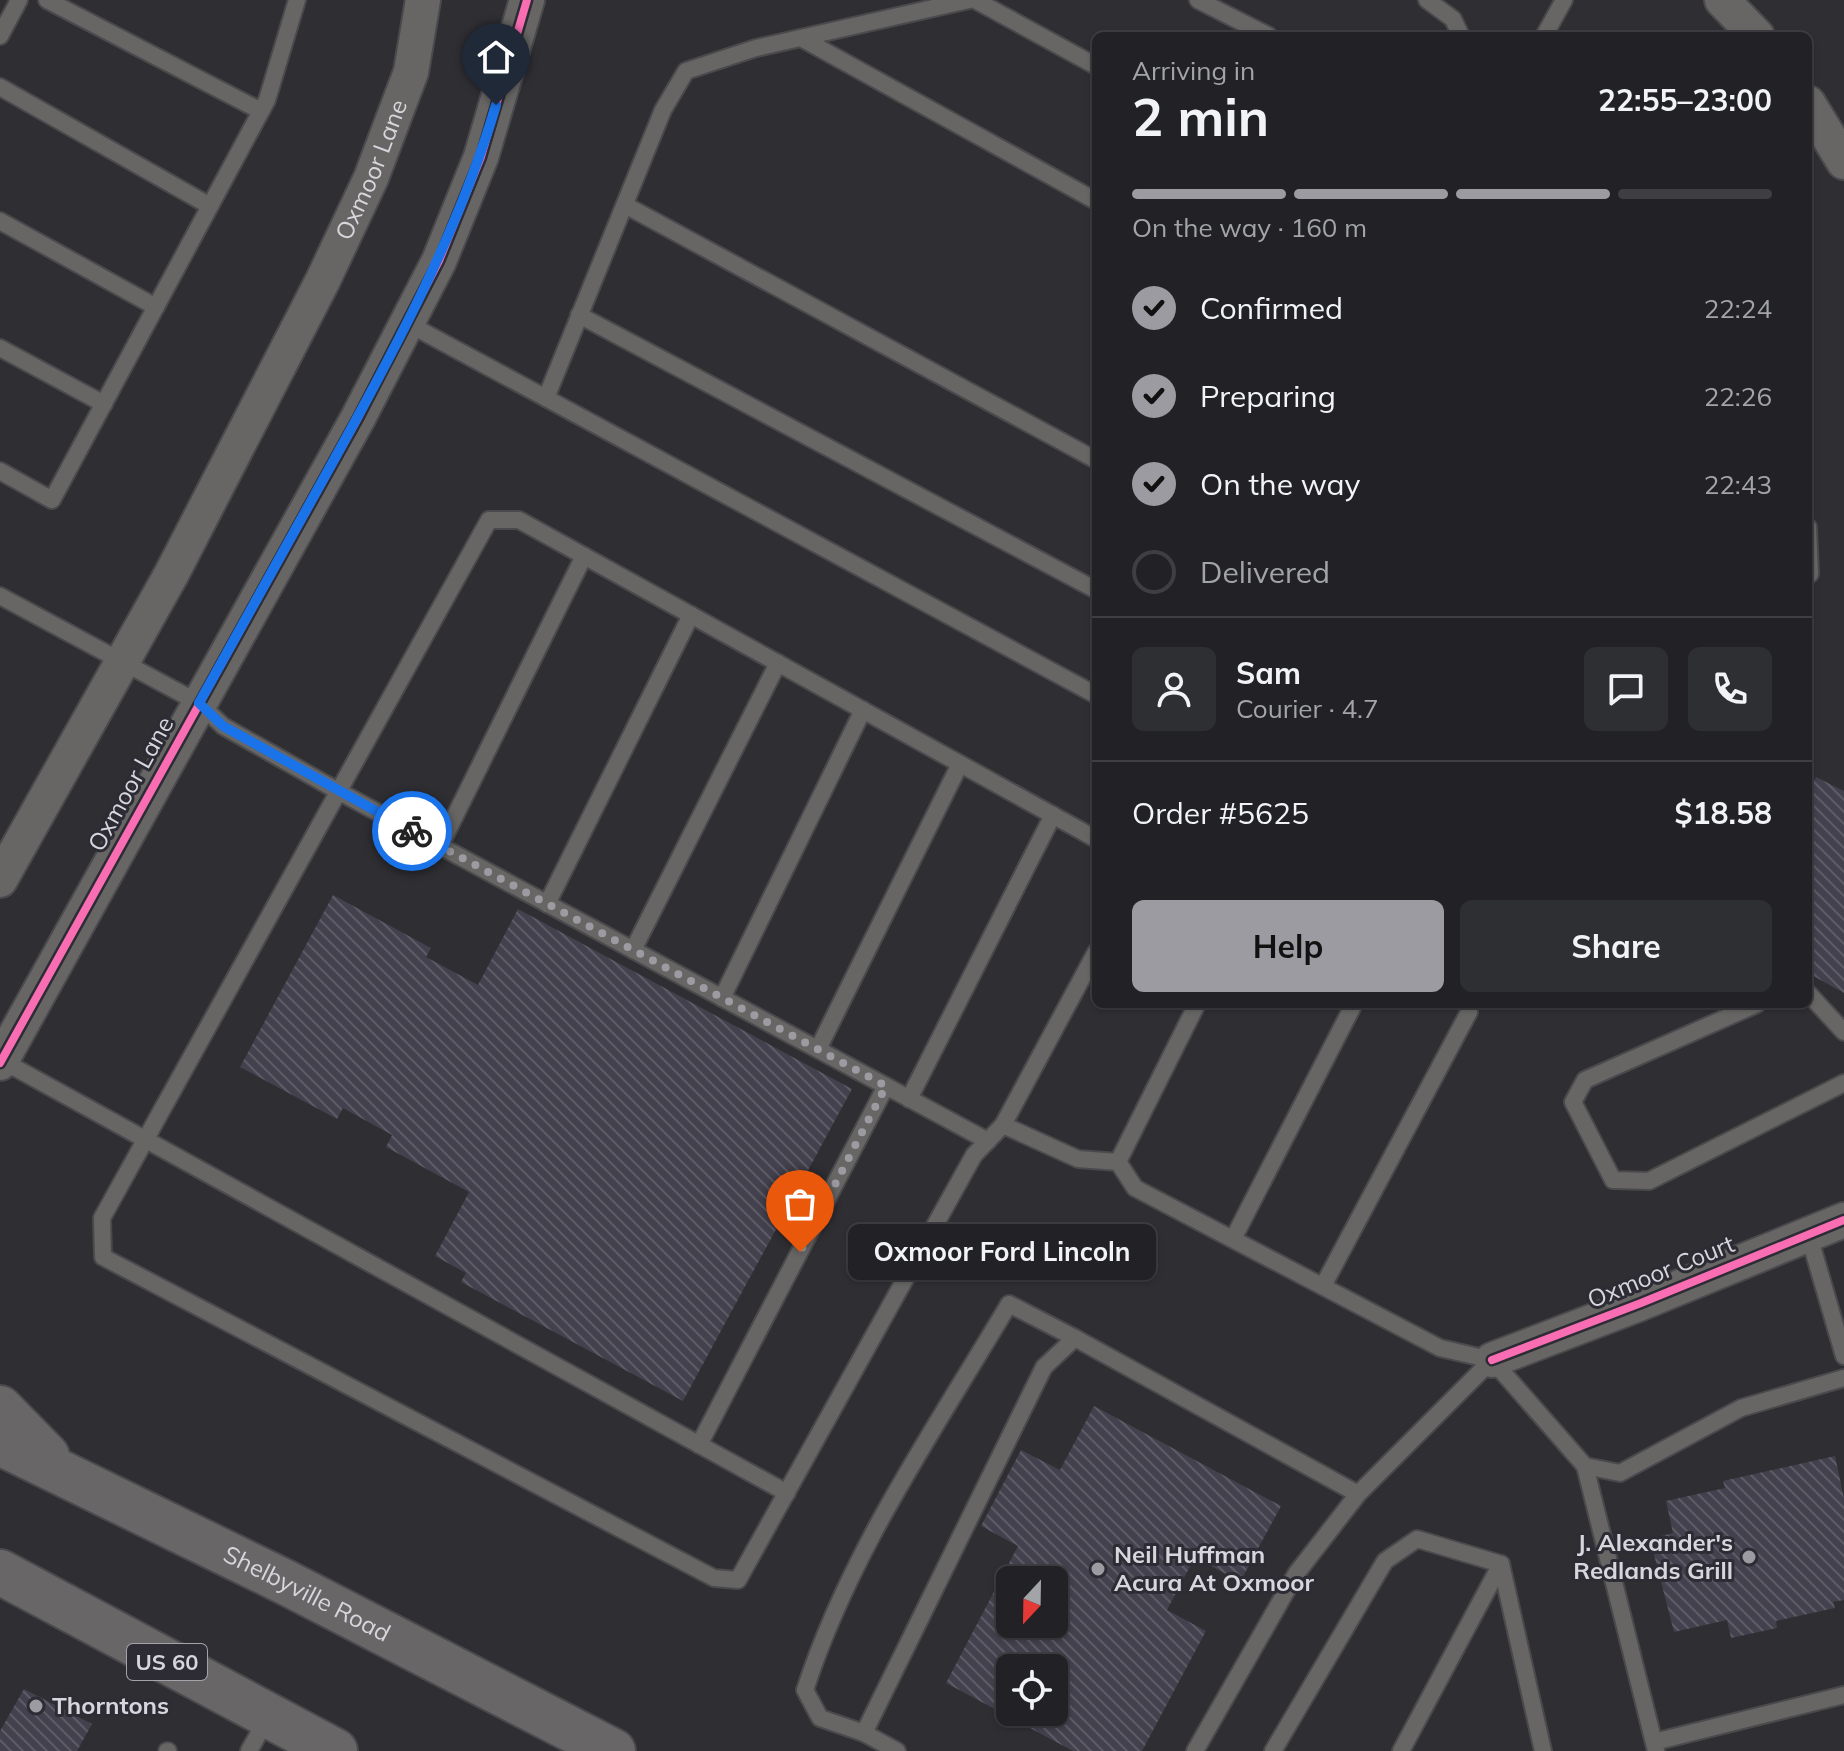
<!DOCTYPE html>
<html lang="en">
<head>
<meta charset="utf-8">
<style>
	:root { --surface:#222226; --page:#2e2f32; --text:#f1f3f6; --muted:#a2a4a7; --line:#3f3f43; --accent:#9c9ba1 }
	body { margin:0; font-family:Mulish,sans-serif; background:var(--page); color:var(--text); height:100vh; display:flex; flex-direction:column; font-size:30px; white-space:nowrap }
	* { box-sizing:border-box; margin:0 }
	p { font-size:26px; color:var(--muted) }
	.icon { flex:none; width:44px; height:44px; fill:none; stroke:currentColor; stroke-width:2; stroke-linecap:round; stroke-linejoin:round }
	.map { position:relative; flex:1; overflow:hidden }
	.drawer { position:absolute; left:1092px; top:32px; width:720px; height:976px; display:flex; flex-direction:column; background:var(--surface); border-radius:12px; box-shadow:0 2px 6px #0004,0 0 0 2px var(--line) }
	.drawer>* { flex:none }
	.needle { width:52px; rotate:202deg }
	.buttons { position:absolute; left:996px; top:1566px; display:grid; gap:16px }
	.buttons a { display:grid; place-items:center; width:72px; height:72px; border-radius:12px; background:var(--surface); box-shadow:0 2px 6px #0004,0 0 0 2px var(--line); font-size:40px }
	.pin { position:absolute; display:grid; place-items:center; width:68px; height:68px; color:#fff; margin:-82px -34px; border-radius:50% 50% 50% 0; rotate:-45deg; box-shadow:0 0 8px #0007 }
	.pin .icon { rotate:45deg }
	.courier { position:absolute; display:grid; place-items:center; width:80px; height:80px; margin:-40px; border:6px solid #1a73e8; border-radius:50%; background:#fff; color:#222; box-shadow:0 2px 10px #0007 }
	.bubble { position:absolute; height:56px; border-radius:12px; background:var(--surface); box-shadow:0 2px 6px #0004,0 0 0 2px var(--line); font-size:26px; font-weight:700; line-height:56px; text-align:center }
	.headline em { font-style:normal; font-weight:700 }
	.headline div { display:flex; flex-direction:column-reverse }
	.headline { display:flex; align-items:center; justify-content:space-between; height:136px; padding:0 40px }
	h1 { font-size:52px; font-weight:700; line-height:60px }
	.bar { display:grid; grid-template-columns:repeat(4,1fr); gap:12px 8px; align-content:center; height:96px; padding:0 40px }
	.bar i { height:10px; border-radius:6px; background:var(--line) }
	.bar .active { background:var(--accent) }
	.bar p { grid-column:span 4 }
	.line { display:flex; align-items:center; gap:20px; padding:0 40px; border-top:2px solid var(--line) }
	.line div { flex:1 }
	.round { display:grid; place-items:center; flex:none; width:84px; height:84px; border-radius:12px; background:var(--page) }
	ol { padding:0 40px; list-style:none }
	li { display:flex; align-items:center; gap:24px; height:88px }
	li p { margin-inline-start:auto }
	li .icon { padding:8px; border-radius:50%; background:var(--accent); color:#111; stroke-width:4 }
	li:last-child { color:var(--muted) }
	li i { width:44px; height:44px; border:4px solid var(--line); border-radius:50% }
	.primary-button { display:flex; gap:16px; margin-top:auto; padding:16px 40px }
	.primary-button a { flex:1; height:92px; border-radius:12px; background:var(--accent); color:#111; font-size:32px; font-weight:700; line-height:92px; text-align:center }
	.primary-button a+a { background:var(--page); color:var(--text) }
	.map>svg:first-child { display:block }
</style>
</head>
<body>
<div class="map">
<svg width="1844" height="1751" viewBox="0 0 1844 1751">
	<defs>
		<pattern id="building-back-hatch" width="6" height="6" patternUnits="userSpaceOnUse" patternTransform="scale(2)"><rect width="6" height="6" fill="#43414d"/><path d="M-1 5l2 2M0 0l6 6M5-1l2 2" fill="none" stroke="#5d5c66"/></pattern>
	</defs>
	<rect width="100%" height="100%" fill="#2e2e33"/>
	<!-- building -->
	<g fill="url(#building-back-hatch)" fill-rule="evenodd">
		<path d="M1816,777L1844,791V993L1808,973V813L1810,809L1808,808V792Z"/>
		<path d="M333,895L431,948L426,957L478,985L518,909L852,1089L683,1401L461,1282L466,1273L435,1256L469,1192L386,1147L392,1135L343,1108L337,1119L240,1067Z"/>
		<path d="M1094,1406L1281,1506L1240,1582L1195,1557L1167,1610L1206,1631L1142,1751H1073L946,1683L1018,1546L981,1526L1021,1450L1060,1470ZM1010,1580H1054V1624H1010ZM1010,1668H1054V1712H1010Z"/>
		<path d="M1835,1456L1844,1498V1600L1833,1602L1835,1608L1776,1621L1777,1628L1731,1638L1727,1620L1674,1632L1650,1539L1673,1533L1666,1501L1725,1488L1723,1481Z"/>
		<path d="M24,1689L92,1724L77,1751H0V1731Z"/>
	</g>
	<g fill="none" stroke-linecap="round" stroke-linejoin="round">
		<defs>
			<g id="service">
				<path d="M47,0L261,111"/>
				<path d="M975,0L1096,66"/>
				<path d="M1198,0L1269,36"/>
				<path d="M1427,0L1453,19L1461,36"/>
				<path d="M0,36L19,0"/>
				<path d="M1544,36L1564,0"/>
				<path d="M801,38L1096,201"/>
				<path d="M0,87L210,206"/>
				<path d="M625,205L1096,460"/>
				<path d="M0,221L156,307"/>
				<path d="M579,315L1096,590"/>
				<path d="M407,323L1096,695"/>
				<path d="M0,348L104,404"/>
				<path d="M546,398L663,110L686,71L756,48L969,0"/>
				<path d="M0,471L52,500L267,100L297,0"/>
				<path d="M1808,527L1810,574"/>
				<path d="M0,596L199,703L223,726L338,791L988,1141"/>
				<path d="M1096,839L519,520H489L102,1218L103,1257L714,1578L738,1580L974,1155L1003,1125L1078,1159L1118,1162L1197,1004"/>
				<path d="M440,846L584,556"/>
				<path d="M547,904L691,615"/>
				<path d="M633,950L778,663"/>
				<path d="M1808,993L1844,1032"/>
				<path d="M722,998L863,710"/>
				<path d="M1757,1004L1585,1080L1573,1102L1613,1180L1649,1181L1844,1083"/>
				<path d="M818,1049L960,764"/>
				<path d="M1,1060L787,1493"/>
				<path d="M909,1099L1053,815"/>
				<path d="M1003,1125L1096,952"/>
				<path d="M1118,1162L1135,1188L1440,1348L1492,1360L1585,1466L1620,1473L1741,1408L1844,1378"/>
				<path d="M1809,1236L1844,1356"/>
				<path d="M1233,1239L1354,1004"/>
				<path d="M1323,1286L1469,1012"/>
				<path d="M699,1445L886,1086"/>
				<path d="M1585,1466L1656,1751"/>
				<path d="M864,1733L820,1718L805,1690C850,1551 935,1429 1009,1304L1075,1338"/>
				<path d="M1654,1742L1844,1695"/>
				<path d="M167,1751H168"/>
				<path d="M249,1751L268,1717"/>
				<path d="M897,1751L864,1733L1044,1367L1075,1338L1358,1494"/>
				<path d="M1195,1751L1296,1574L1358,1494L1492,1360"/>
				<path d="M1273,1751L1385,1561L1417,1539L1501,1564L1543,1751"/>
				<path d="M1401,1751L1501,1564"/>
			</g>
			<g id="minor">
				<path d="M1722,0L1757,36"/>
				<path d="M1808,103L1844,162"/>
				<path id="s1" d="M0,880L172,573L323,280L371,178L411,72L423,0"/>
				<path d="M0,1063L358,418L439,261L481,157L527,0"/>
				<path d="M1492,1360L1641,1303L1844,1220"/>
			</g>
			<g id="primary">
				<path d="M0,1408L47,1456"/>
				<path id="s2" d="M0,1443L285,1582L613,1751"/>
				<path d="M0,1572L335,1751"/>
			</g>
		</defs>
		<!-- service casing -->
		<use href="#service" stroke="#4a4a4d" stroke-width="20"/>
		<!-- minor casing -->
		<use href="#minor" stroke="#4a4a4d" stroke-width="38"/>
		<!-- primary casing -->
		<use href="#primary" stroke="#4a4a4d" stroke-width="48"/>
		<!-- service -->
		<use href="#service" stroke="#676665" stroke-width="16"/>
		<!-- minor -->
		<use href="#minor" stroke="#676665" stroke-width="34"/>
		<!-- primary -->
		<use href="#primary" stroke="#686667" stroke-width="44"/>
		<defs>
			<g id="cycleway">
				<path d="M0,1063L358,418L439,261L481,157L527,0"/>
				<path d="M1492,1360L1641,1303L1844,1220"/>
			</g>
		</defs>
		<!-- cycleway casing -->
		<use href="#cycleway" stroke="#2d2c35" stroke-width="13"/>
		<!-- cycleway -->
		<use href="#cycleway" stroke="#f96db3" stroke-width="8"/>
	</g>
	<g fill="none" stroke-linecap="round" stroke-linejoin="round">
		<!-- done -->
		<path stroke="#9c9ba1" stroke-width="8" stroke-dasharray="0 14.4" d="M412,831L886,1086L800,1252"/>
		<!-- route -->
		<path stroke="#1a73e8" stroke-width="10" d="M412,831L223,726L199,703C244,621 290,540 335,458C398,344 459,230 496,105"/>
	</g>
	<!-- markers -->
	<g fill="#9c9ba1" stroke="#2d2c35" stroke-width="3">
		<circle cx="1749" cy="1557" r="8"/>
		<circle cx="1098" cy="1569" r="8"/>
		<circle cx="36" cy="1706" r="8"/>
	</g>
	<g text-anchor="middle" stroke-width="6" stroke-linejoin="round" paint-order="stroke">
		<!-- shield labels -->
		<rect fill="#2d2c35" stroke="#a4a3aa" stroke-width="2" x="127" y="1644" width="80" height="36" rx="6"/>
		<g font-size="22" font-weight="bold" fill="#d7d6dc">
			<text x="167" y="1670">US 60</text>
		</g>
		<!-- street labels -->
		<g font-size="24" fill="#d7d6dc" stroke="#2d2c35">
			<text dy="8" stroke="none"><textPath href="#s1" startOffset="802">Oxmoor Lane</textPath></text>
			<text transform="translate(131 784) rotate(-61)" y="8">Oxmoor Lane</text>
			<text transform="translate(1661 1272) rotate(-22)" y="8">Oxmoor Court</text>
			<text dy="8" stroke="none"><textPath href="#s2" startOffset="342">Shelbyville Road</textPath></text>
		</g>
		<!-- poi labels -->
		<g font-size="24" font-weight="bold" fill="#d7d6dc" stroke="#2d2c35" text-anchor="start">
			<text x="1733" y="1551" text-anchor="end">J. Alexander's<tspan x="1733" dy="28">Redlands Grill</tspan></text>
			<text x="1114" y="1563">Neil Huffman<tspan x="1114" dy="28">Acura At Oxmoor</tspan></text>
			<text x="52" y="1714">Thorntons</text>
		</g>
	</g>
</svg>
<div class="buttons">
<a><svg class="needle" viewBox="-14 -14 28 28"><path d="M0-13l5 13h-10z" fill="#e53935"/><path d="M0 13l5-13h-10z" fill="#a2a4a7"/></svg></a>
<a><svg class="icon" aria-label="locate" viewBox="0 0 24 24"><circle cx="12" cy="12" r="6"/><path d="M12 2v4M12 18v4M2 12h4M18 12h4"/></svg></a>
</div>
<div class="pin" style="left:800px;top:1252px;background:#ea580c"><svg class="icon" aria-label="bag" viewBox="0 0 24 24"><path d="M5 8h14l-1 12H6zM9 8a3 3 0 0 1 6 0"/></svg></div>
<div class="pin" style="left:496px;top:105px;background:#1f2937"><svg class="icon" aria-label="home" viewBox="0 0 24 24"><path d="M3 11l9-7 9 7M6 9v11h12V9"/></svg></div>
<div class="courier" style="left:412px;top:831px"><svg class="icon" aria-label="bike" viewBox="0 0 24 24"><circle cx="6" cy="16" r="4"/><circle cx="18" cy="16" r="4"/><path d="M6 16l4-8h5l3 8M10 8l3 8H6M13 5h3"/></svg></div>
<div class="bubble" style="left:848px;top:1224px;width:308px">Oxmoor Ford Lincoln</div>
<section class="drawer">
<div class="headline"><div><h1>2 min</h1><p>Arriving in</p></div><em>22:55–23:00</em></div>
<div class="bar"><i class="active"></i><i class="active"></i><i class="active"></i><i></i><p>On the way · 160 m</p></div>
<ol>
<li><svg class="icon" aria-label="check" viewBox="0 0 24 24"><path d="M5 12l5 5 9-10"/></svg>Confirmed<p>22:24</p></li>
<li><svg class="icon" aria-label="check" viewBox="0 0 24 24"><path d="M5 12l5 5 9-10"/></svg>Preparing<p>22:26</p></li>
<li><svg class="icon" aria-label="check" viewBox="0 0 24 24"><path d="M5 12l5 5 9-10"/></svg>On the way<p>22:43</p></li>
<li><i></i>Delivered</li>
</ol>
<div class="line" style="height:144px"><a class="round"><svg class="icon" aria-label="person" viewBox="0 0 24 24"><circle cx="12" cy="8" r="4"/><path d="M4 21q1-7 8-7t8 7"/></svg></a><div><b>Sam</b><p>Courier · 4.7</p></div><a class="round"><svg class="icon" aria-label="chat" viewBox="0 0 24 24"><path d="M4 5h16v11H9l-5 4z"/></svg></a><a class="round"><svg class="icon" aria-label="phone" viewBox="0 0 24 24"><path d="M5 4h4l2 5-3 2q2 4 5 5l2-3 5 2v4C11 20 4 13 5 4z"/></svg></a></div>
<div class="line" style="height:104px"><div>Order #5625</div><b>$18.58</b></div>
<div class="primary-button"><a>Help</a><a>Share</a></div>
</section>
</div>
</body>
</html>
